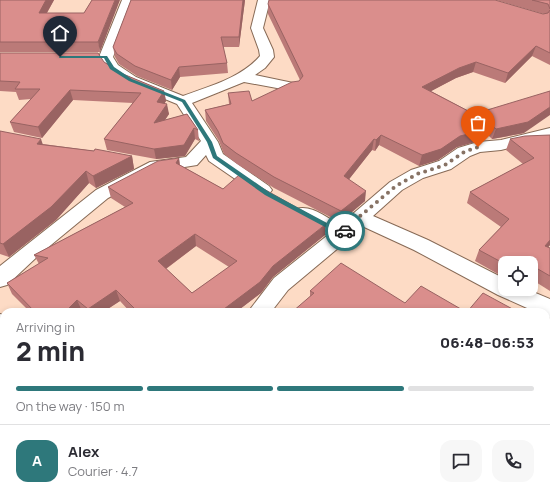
<!DOCTYPE html>
<html lang="en">
<head>
<meta charset="utf-8">
<style>
	:root { --surface:#fff; --page:#f7f7f7; --text:#2b2b33; --muted:#7c7c81; --line:#e1e1e2; --accent:#2e787b }
	body { margin:0; font-family:Manrope,sans-serif; background:var(--page); color:var(--text); height:100vh; display:flex; flex-direction:column; font-size:15px; white-space:nowrap }
	* { box-sizing:border-box; margin:0 }
	p { font-size:13px; color:var(--muted) }
	.icon { flex:none; width:22px; height:22px; fill:none; stroke:currentColor; stroke-width:2; stroke-linecap:round; stroke-linejoin:round }
	.map { position:relative; flex:1; overflow:hidden }
	.panel { position:absolute; left:0px; top:308px; width:550px; height:196px; display:flex; flex-direction:column; background:var(--surface); border-radius:12px 12px 0 0; box-shadow:0 2px 6px #0003 }
	.panel>* { flex:none }
	.controls { position:absolute; left:498px; top:256px; display:grid; gap:8px }
	.controls a { display:grid; place-items:center; width:40px; height:40px; border-radius:8px; background:var(--surface); box-shadow:0 2px 6px #0003; font-size:20px }
	.pin { position:absolute; display:grid; place-items:center; width:34px; height:34px; color:#fff; margin:-41px -17px; border-radius:50% 50% 50% 0; rotate:-45deg; box-shadow:0 0 4px #0007 }
	.pin .icon { rotate:45deg }
	.courier { position:absolute; display:grid; place-items:center; width:40px; height:40px; margin:-20px; border:3px solid #2e787b; border-radius:50%; background:#fff; color:#222; box-shadow:0 1px 5px #0007 }
	.headline em { font-style:normal; font-weight:800 }
	.headline div { display:flex; flex-direction:column-reverse }
	.headline { display:flex; align-items:center; justify-content:space-between; height:68px; padding:0 16px }
	h1 { font-size:26px; font-weight:800; line-height:30px }
	.bar { display:grid; grid-template-columns:repeat(4,1fr); gap:6px 4px; align-content:center; height:48px; padding:0 16px }
	.bar i { height:5px; border-radius:3px; background:var(--line) }
	.bar .active { background:var(--accent) }
	.bar p { grid-column:span 4 }
	.line { display:flex; align-items:center; gap:10px; padding:0 16px; border-top:1px solid var(--line) }
	.line div { flex:1 }
	.round { display:grid; place-items:center; flex:none; width:42px; height:42px; border-radius:12px; background:var(--page) }
	.map>svg:first-child { display:block }
</style>
</head>
<body>
<div class="map">
<svg width="550" height="504" viewBox="0 0 550 504">
	<rect width="100%" height="100%" fill="#fddbc5"/>
	<g fill="none" stroke-linecap="round" stroke-linejoin="round">
		<defs>
			<g id="street">
				<path d="M122,0H134L113,57L118,65L136,77L183,96C210,86 241,78 260,56L259,50L251,28L258,0H270L263,28L273,50L274,57L265,68L255,75L298,84L300,87L298,90L293,91L244,82L192,103L218,142L223,154L269,186L272,190L269,194L263,196L257,194L209,161L206,155L197,165L160,171L108,198L40,254L7,285L0,287V266L96,190L150,162L186,157L201,141L177,104L126,83L107,71L99,57Z"/>
				<path d="M550,128V138L501,150L480,152L470,156L451,169L423,178L402,190L373,216L428,240L505,279V289H526L550,299V318L546,316V312H536L498,295L414,250L362,226L349,239L288,290L271,312H248L274,278L328,235L296,217L294,213L296,209C311,204 327,218 340,225L390,182L411,170L439,161L458,148L478,142L501,140Z"/>
				<path d="M0,314L4,315V335L0,334Z"/>
				<path d="M244,500H276L278,504H246Z"/>
			</g>
		</defs>
		<!-- street casing -->
		<use href="#street" stroke="#876a56" stroke-width="2"/>
		<!-- street -->
		<use href="#street" fill="#fff" fill-rule="evenodd"/>
	</g>
	<!-- wall -->
	<g fill="#bb7a78" fill-rule="evenodd">
		<path d="M0,0H54L47,13H84L92,0L100,52H0Z"/>
		<path d="M131,0H245L239,47H223L227,63L228,73L180,77L172,90L137,76L119,64L115,57L113,47Z"/>
		<path d="M496,0H550V65L532,56L505,83L473,72L456,78L431,91L474,114L524,133L492,139L488,135L482,140L457,147L438,160L419,166L379,145L375,151L372,150L349,179L365,201L340,222L274,188L237,164L224,154L219,141L206,121L205,110L229,104L228,93L252,101L299,81L300,80L268,14V4L544,14Z"/>
		<path d="M0,53L104,62L123,74L164,91L166,101L164,103L169,114L165,120L187,114L198,130L199,141L195,139L185,156L156,159L107,150L104,139L133,103L73,100L42,138L14,132L10,122L31,99L19,100L16,92L0,91Z"/>
		<path d="M0,131L43,144L132,156L134,169L96,188L89,183L56,220L9,257L0,254Z"/>
		<path d="M550,135V245L548,247L550,248V291L531,279V263H505V278L475,261L479,250L501,227L467,203L470,192L523,164L506,150L510,139Z"/>
		<path d="M179,158L180,165L223,189L325,235L273,277L261,293L236,312H130L120,301L103,312H82V311L81,312H30L12,294L7,283L39,264L34,255L125,207L111,198L108,187ZM196,246L229,267L192,293L166,269Z"/>
		<path d="M310,291L405,303L310,297Z"/>
		<path d="M546,378L550,380V425L546,423Z"/>
		<path d="M297,500H329L325,504H302Z"/>
		<path d="M481,500H546L550,504H479Z"/>
	</g>
	<!-- shaded-wall -->
	<g fill="#996362">
		<path d="M46,0H54L41,23L39,13Z"/>
		<path d="M115,0H120L100,52L98,42Z"/>
		<path d="M243,0H245L239,47V37Z"/>
		<path d="M536,46L532,56L505,83L508,73Z"/>
		<path d="M476,62L473,72L456,78L420,97L422,87L459,68Z"/>
		<path d="M179,67L180,77L172,90L171,80Z"/>
		<path d="M70,90L73,100L42,138L38,127Z"/>
		<path d="M164,91L166,101L159,113L157,102Z"/>
		<path d="M167,104L169,114L156,133L154,123Z"/>
		<path d="M550,107V115L524,133L492,139L496,129Z"/>
		<path d="M491,125L488,135L482,140L457,147L438,160L419,166L422,155L460,136Z"/>
		<path d="M194,128L195,139L185,156L156,159L154,149Z"/>
		<path d="M381,135L379,145L375,151L376,140Z"/>
		<path d="M41,139L45,151L37,144Z"/>
		<path d="M374,139L372,150L343,187L344,176Z"/>
		<path d="M132,156L134,169L96,188L93,176Z"/>
		<path d="M179,158L180,169L176,163Z"/>
		<path d="M86,171L89,183L56,220L9,257L3,244Z"/>
		<path d="M366,191L365,201L340,222L341,211Z"/>
		<path d="M326,224L325,235L273,277L261,293L236,312H220L273,266Z"/>
		<path d="M195,234L196,246L160,273L158,261Z"/>
		<path d="M550,240V245L540,257L545,246Z"/>
		<path d="M116,290L120,301L103,312H89L88,309Z"/>
		<path d="M77,300L82,311L81,312H65Z"/>
		<path d="M5,500H19L16,504H3Z"/>
		<path d="M319,500H329L325,504H316Z"/>
	</g>
	<!-- building -->
	<g fill="#da8e8c" stroke="#996362" fill-rule="evenodd">
		<path d="M0,0H46L39,13H84L92,0H115L98,42H0Z"/>
		<path d="M131,0H243L239,37H221L227,63L179,67L171,80L135,66L117,54L113,47Z"/>
		<path d="M269,0H495L543,14L548,13L550,10V53L536,46L508,73L476,62L459,68L422,87L474,114L550,91V107L528,122L496,129L491,125L485,130L460,136L441,149L422,155L381,135L376,140L374,139L344,176L366,191L341,211L274,177L236,153L223,143L218,131L205,110L231,104L228,93L249,91L252,101L292,82L299,81L303,76L268,4Z"/>
		<path d="M532,0H550V9L548,4Z"/>
		<path d="M0,53H98L104,62L123,74L164,91L157,102L167,104L154,123L187,114L198,130L194,128L184,145L154,149L104,139L141,93L70,90L38,127L10,122L40,89H15L20,82L0,81Z"/>
		<path d="M0,131L41,139L37,144L94,151L95,149L132,156L93,176L86,171L51,207L3,244L0,243Z"/>
		<path d="M550,135V240L545,246L550,248V276L531,265V263H528L525,262L524,263H505V264L479,250L509,219L470,192L534,158L510,139L525,136Z"/>
		<path d="M179,158L176,163L223,189L239,175L326,224L273,266L260,282L220,312H138L116,290L88,309L77,300L65,312H35L7,283L48,258L34,255L133,203L108,187L158,161ZM195,234L237,261L192,293L158,261Z"/>
		<path d="M341,263L405,303L421,286L466,312H292L314,293L310,291Z"/>
		<path d="M483,293L518,312H467Z"/>
		<path d="M546,378L550,380V411L546,409Z"/>
		<path d="M4,426V500H5L3,504H0V431Z"/>
		<path d="M546,488L550,491V504H481L483,500H546Z"/>
		<path d="M36,500H204L209,504H33Z"/>
		<path d="M312,500H319L316,504Z"/>
		<path d="M380,500H449L446,504H377Z"/>
	</g>
	<!-- route -->
	<path fill="#2e787b" d="M60,56H107L114,67L132,79L185,100L212,142L217,156L269,192L342,231L347,229V233L344,235H340L265,195L213,158L207,142L182,102L129,81L110,69L104,58H59Z"/>
	<g fill="none" stroke-linecap="round" stroke-linejoin="round">
		<!-- done -->
		<path stroke="#877264" stroke-width="4" stroke-dasharray="0 7.2" d="M345,231L359,217L396,186L417,174L445,165L464,152L478,147"/>
	</g>
</svg>
<div class="controls">
<a><svg class="icon" aria-label="locate" viewBox="0 0 24 24"><circle cx="12" cy="12" r="6"/><path d="M12 2v4M12 18v4M2 12h4M18 12h4"/></svg></a>
</div>
<div class="pin" style="left:478px;top:147px;background:#ea580c"><svg class="icon" aria-label="bag" viewBox="0 0 24 24"><path d="M5 8h14l-1 12H6zM9 8a3 3 0 0 1 6 0"/></svg></div>
<div class="pin" style="left:60px;top:57px;background:#1f2937"><svg class="icon" aria-label="home" viewBox="0 0 24 24"><path d="M3 11l9-7 9 7M6 9v11h12V9"/></svg></div>
<div class="courier" style="left:345px;top:231px"><svg class="icon" aria-label="car" viewBox="0 0 24 24"><path d="M5 17H2v-5l4-1 3-4h7l3 4 3 1v5h-3M9 17h6M6 11h13"/><circle cx="7" cy="17" r="2"/><circle cx="17" cy="17" r="2"/></svg></div>
<section class="panel">
<div class="headline"><div><h1>2 min</h1><p>Arriving in</p></div><em>06:48–06:53</em></div>
<div class="bar"><i class="active"></i><i class="active"></i><i class="active"></i><i></i><p>On the way · 150 m</p></div>
<div class="line" style="height:72px"><b class="round" style="background:var(--accent);color:#fff">A</b><div><b>Alex</b><p>Courier · 4.7</p></div><a class="round"><svg class="icon" aria-label="chat" viewBox="0 0 24 24"><path d="M4 5h16v11H9l-5 4z"/></svg></a><a class="round"><svg class="icon" aria-label="phone" viewBox="0 0 24 24"><path d="M5 4h4l2 5-3 2q2 4 5 5l2-3 5 2v4C11 20 4 13 5 4z"/></svg></a></div>
</section>
</div>
</body>
</html>
